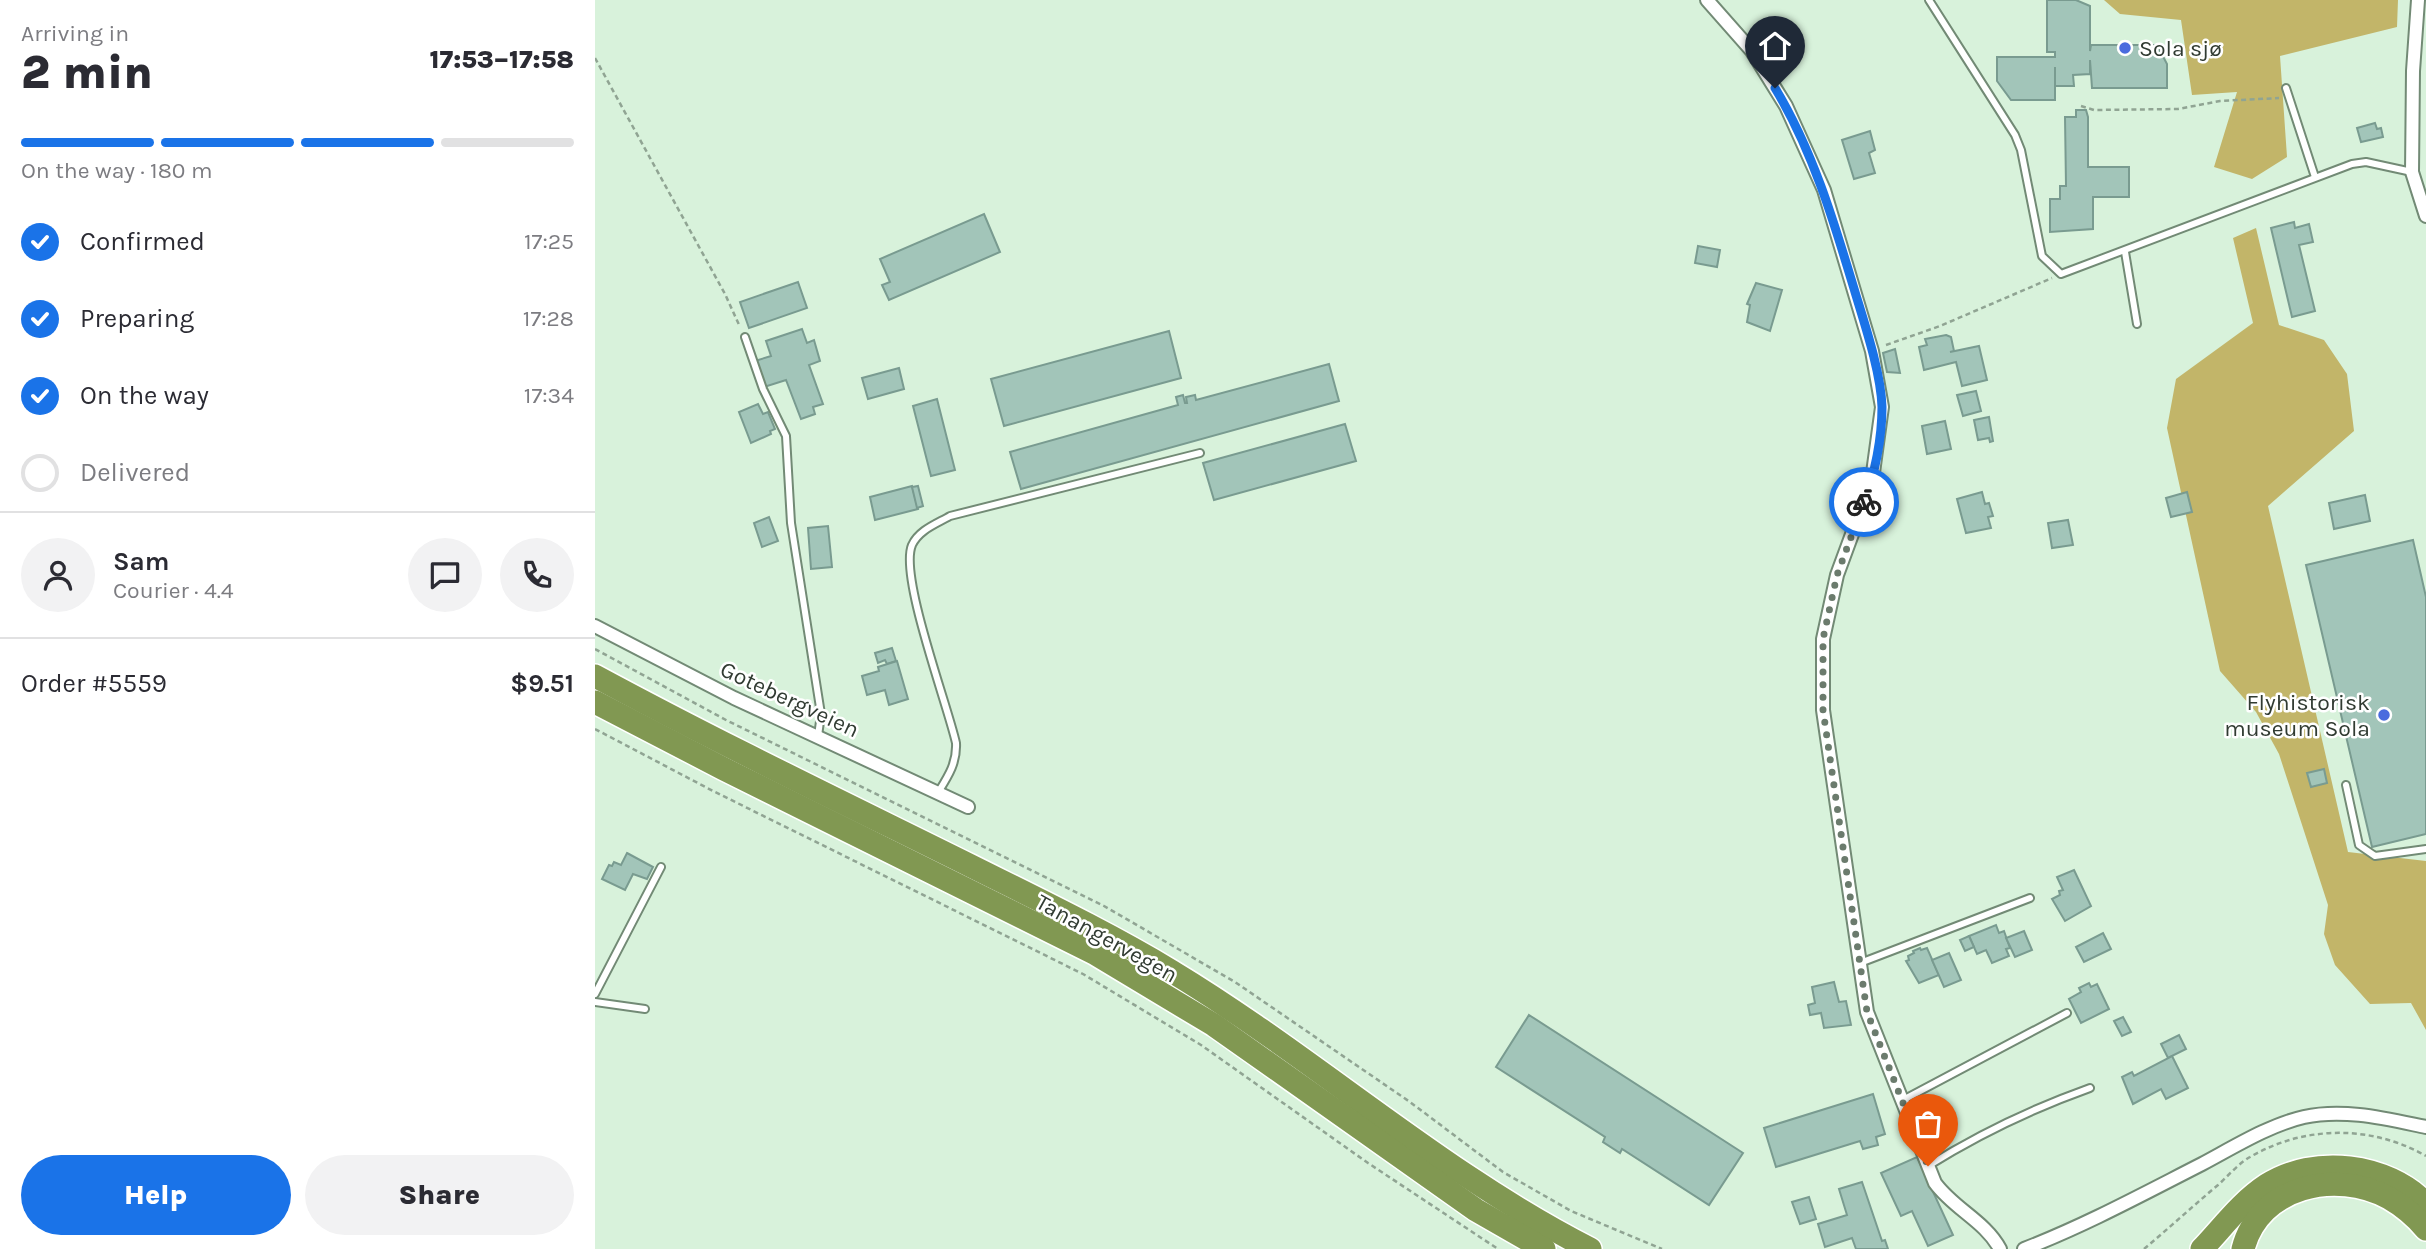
<!DOCTYPE html>
<html lang="en">
<head>
<meta charset="utf-8">
<style>
	:root { --surface:#fff; --page:#f2f2f3; --text:#2b2b33; --muted:#7c7c81; --line:#e1e1e2; --accent:#1a73e8 }
	body { margin:0; font-family:Karla,sans-serif; background:var(--page); color:var(--text); height:100vh; display:flex; flex-direction:column; font-size:26px; white-space:nowrap }
	* { box-sizing:border-box; margin:0 }
	p { font-size:23px; color:var(--muted) }
	.icon { flex:none; width:38px; height:38px; fill:none; stroke:currentColor; stroke-width:2; stroke-linecap:round; stroke-linejoin:round }
	.map { position:relative; flex:1; overflow:hidden }
	.details { display:flex; flex-direction:column; background:var(--surface); width:595px }
	.details>* { flex:none }
	.pin { position:absolute; display:grid; place-items:center; width:60px; height:60px; color:#fff; margin:-72px -30px; border-radius:50% 50% 50% 0; rotate:-45deg; box-shadow:0 0 7px #0007 }
	.pin .icon { rotate:45deg }
	.courier { position:absolute; display:grid; place-items:center; width:70px; height:70px; margin:-35px; border:5px solid #1a73e8; border-radius:50%; background:#fff; color:#222; box-shadow:0 2px 9px #0007 }
	.overview em { font-style:normal; font-weight:800 }
	.overview div { display:flex; flex-direction:column-reverse }
	.overview { display:flex; align-items:center; justify-content:space-between; height:119px; padding:0 21px }
	h1 { font-size:46px; font-weight:800; line-height:52px }
	.bar { display:grid; grid-template-columns:repeat(4,1fr); gap:10px 7px; align-content:center; height:84px; padding:0 21px }
	.bar i { height:9px; border-radius:5px; background:var(--line) }
	.bar .selected { background:var(--accent) }
	.bar p { grid-column:span 4 }
	.line { display:flex; align-items:center; gap:18px; padding:0 21px; border-top:2px solid var(--line) }
	.line div { flex:1 }
	.round { display:grid; place-items:center; flex:none; width:74px; height:74px; border-radius:37px; background:var(--page) }
	ol { padding:0 21px; list-style:none }
	li { display:flex; align-items:center; gap:21px; height:77px }
	li p { margin-inline-start:auto }
	li .icon { padding:7px; border-radius:50%; background:var(--accent); color:#fff; stroke-width:4 }
	li:last-child { color:var(--muted) }
	li i { width:38px; height:38px; border:4px solid var(--line); border-radius:50% }
	.cta { display:flex; gap:14px; margin-top:auto; padding:14px 21px }
	.cta a { flex:1; height:80px; border-radius:42px; background:var(--accent); color:#fff; font-size:28px; font-weight:800; line-height:80px; text-align:center }
	.cta a+a { background:var(--page); color:var(--text) }
	main { display:flex; flex:1; min-height:0 }
	.map>svg:first-child { display:block }
</style>
</head>
<body>
<main>
<section class="details">
<div class="overview"><div><h1>2 min</h1><p>Arriving in</p></div><em>17:53–17:58</em></div>
<div class="bar"><i class="selected"></i><i class="selected"></i><i class="selected"></i><i></i><p>On the way · 180 m</p></div>
<ol>
<li><svg class="icon" aria-label="check" viewBox="0 0 24 24"><path d="M5 12l5 5 9-10"/></svg>Confirmed<p>17:25</p></li>
<li><svg class="icon" aria-label="check" viewBox="0 0 24 24"><path d="M5 12l5 5 9-10"/></svg>Preparing<p>17:28</p></li>
<li><svg class="icon" aria-label="check" viewBox="0 0 24 24"><path d="M5 12l5 5 9-10"/></svg>On the way<p>17:34</p></li>
<li><i></i>Delivered</li>
</ol>
<div class="line" style="height:126px"><a class="round"><svg class="icon" aria-label="person" viewBox="0 0 24 24"><circle cx="12" cy="8" r="4"/><path d="M4 21q1-7 8-7t8 7"/></svg></a><div><b>Sam</b><p>Courier · 4.4</p></div><a class="round"><svg class="icon" aria-label="chat" viewBox="0 0 24 24"><path d="M4 5h16v11H9l-5 4z"/></svg></a><a class="round"><svg class="icon" aria-label="phone" viewBox="0 0 24 24"><path d="M5 4h4l2 5-3 2q2 4 5 5l2-3 5 2v4C11 20 4 13 5 4z"/></svg></a></div>
<div class="line" style="height:91px"><div>Order #5559</div><b>$9.51</b></div>
<div class="cta"><a>Help</a><a>Share</a></div>
</section>
<div class="map">
<svg width="1831" height="1249" viewBox="0 0 1831 1249">
	<rect width="100%" height="100%" fill="#d8f2db"/>
	<!-- forest -->
	<g fill="#c2b569">
		<path d="M1509,0H1803L1802,27L1685,56L1692,157L1657,179L1619,167L1642,92L1597,95L1586,20L1525,14Z"/>
		<path d="M1661,228L1684,325L1729,340L1752,374L1759,431L1673,506L1753,852L1831,861V1030L1816,1003L1775,1004L1740,965L1729,934L1733,905L1684,754L1661,712L1625,671L1572,428L1581,379L1658,323L1638,238Z"/>
	</g>
	<!-- building -->
	<g fill="#a2c5b9" stroke="#799b90" stroke-width="2">
		<path d="M1452,0H1481L1495,6V51L1496,45H1562L1572,64V88H1497L1495,60V74L1478,75L1479,86H1460V67V100H1416L1402,81V57H1460V52H1452Z"/>
		<path d="M1481,110H1491L1493,117V167H1534V197H1498V229L1455,232V199H1465V186H1471L1470,117H1481Z"/>
		<path d="M1780,123L1782,129L1786,128L1788,137L1766,142L1762,128Z"/>
		<path d="M1275,131L1280,150L1274,153L1280,173L1259,179L1247,140Z"/>
		<path d="M389,214L405,252L294,300L287,285L295,282L285,259Z"/>
		<path d="M1699,222L1700,228L1714,224L1718,242L1704,245L1720,311L1697,317L1676,228Z"/>
		<path d="M1103,246L1125,250L1122,267L1100,263Z"/>
		<path d="M203,282L212,308L154,328L145,302Z"/>
		<path d="M1161,283L1187,290L1175,331L1152,322L1155,305L1152,304Z"/>
		<path d="M207,329L212,343L219,340L225,361L214,365L228,404L218,407L220,414L206,419L191,380L169,387L160,361L176,356L171,341Z"/>
		<path d="M574,331L586,378L409,426L396,379Z"/>
		<path d="M1351,335L1356,337L1359,351L1355,352L1384,346L1392,380L1367,386L1361,362L1329,370L1324,347L1332,345L1330,339Z"/>
		<path d="M1300,349L1305,373L1292,372L1288,353Z"/>
		<path d="M734,364L744,401L426,489L415,452L583,405L581,397L588,395L590,403H592L591,397L600,395L601,400Z"/>
		<path d="M304,368L309,389L273,399L267,378Z"/>
		<path d="M1381,391L1386,411L1368,416L1362,395Z"/>
		<path d="M342,399L360,470L336,476L318,406Z"/>
		<path d="M163,404L168,414L173,412L180,429L175,431L176,434L156,443L144,412Z"/>
		<path d="M1394,417L1398,441L1395,442L1394,438L1383,440L1379,420Z"/>
		<path d="M1350,421L1356,449L1332,454L1327,426Z"/>
		<path d="M750,424L761,461L619,500L608,463Z"/>
		<path d="M317,486L323,509L280,520L275,497Z"/>
		<path d="M323,486L328,506L322,508L317,487Z"/>
		<path d="M1387,492L1390,504L1394,503L1398,516L1393,517L1396,528L1371,533L1362,499Z"/>
		<path d="M1592,492L1597,512L1576,517L1571,498Z"/>
		<path d="M1770,495L1775,521L1739,529L1734,503Z"/>
		<path d="M174,517L183,541L167,547L159,523Z"/>
		<path d="M1473,520L1478,545L1457,548L1453,523Z"/>
		<path d="M233,526L237,567L216,569L213,528Z"/>
		<path d="M1818,540L1831,597V834L1777,847L1711,565Z"/>
		<path d="M297,648L301,661L292,664L290,660L283,663L280,653Z"/>
		<path d="M302,661L313,699L294,705L290,690L272,695L267,676L284,671L283,667Z"/>
		<path d="M1729,769L1732,783L1716,787L1712,773Z"/>
		<path d="M32,853L58,867L52,879L38,874L30,890L7,879L14,865L17,866L19,862L26,865Z"/>
		<path d="M1479,870L1496,906L1470,921L1457,899L1465,895L1464,891L1468,890L1462,877Z"/>
		<path d="M1401,925L1404,933L1409,931L1415,948L1411,949L1414,956L1397,963L1391,950L1382,954L1374,936Z"/>
		<path d="M1429,931L1437,950L1420,957L1411,938Z"/>
		<path d="M1508,933L1516,949L1489,962L1481,947Z"/>
		<path d="M1374,936L1379,947L1370,951L1365,940Z"/>
		<path d="M1325,948L1326,950L1332,948L1344,975L1324,983L1311,961L1314,960L1313,956L1319,953L1318,951Z"/>
		<path d="M1354,953L1366,980L1349,987L1337,960Z"/>
		<path d="M1239,982L1244,1002L1251,1001L1256,1025L1229,1028L1226,1013L1215,1015L1213,1005L1220,1003L1217,987Z"/>
		<path d="M1494,983L1496,987L1502,984L1514,1009L1486,1023L1474,999L1486,992L1484,988Z"/>
		<path d="M934,1015L1148,1153L1114,1205L1027,1149L1025,1153L1008,1142L1010,1137L901,1067Z"/>
		<path d="M1528,1017L1536,1032L1527,1036L1519,1021Z"/>
		<path d="M1584,1035L1591,1049L1573,1058L1566,1044Z"/>
		<path d="M1577,1056L1593,1088L1571,1099L1566,1089L1538,1104L1527,1077L1537,1072L1539,1076Z"/>
		<path d="M1278,1094L1290,1134L1281,1137L1283,1145L1268,1149L1265,1141L1181,1167L1169,1128Z"/>
		<path d="M1322,1157L1358,1235L1333,1246L1317,1211L1306,1216L1286,1173Z"/>
		<path d="M1267,1182L1287,1241L1290,1240L1293,1249H1261L1257,1238L1230,1247L1223,1224L1252,1215L1244,1189Z"/>
		<path d="M1214,1197L1221,1219L1205,1224L1197,1202Z"/>
	</g>
	<g fill="none" stroke-linecap="round" stroke-linejoin="round">
		<defs>
			<g id="lane">
				<path d="M1334,0L1420,135L1426,150L1447,256L1466,274L1757,164L1771,162L1817,172"/>
				<path d="M1691,88L1720,177"/>
				<path d="M1530,252L1542,324"/>
				<path d="M150,337L168,389L191,436L196,523L226,714L223,736"/>
				<path d="M1751,785L1764,845L1780,856L1831,849"/>
				<path d="M344,791C354,775 362,762 361,743C352,703 304,576 317,545C324,530 341,524 355,516L605,453"/>
				<path d="M1265,963L1435,898"/>
				<path d="M0,994L66,867"/>
				<path d="M0,1002L50,1009"/>
				<path d="M1308,1100L1472,1013"/>
				<path d="M1333,1166C1384,1134 1439,1108 1495,1088"/>
			</g>
			<g id="street">
				<path d="M1112,0L1157,51L1191,106L1229,190L1277,351L1287,407L1277,480L1242,575L1228,639V710L1272,1012L1340,1183C1359,1209 1390,1221 1405,1249"/>
				<path d="M1823,0L1818,71L1817,172L1831,216"/>
				<path d="M0,626L139,698L373,807"/>
				<path d="M1429,1249C1491,1225 1548,1194 1607,1164C1639,1147 1674,1125 1709,1117C1749,1108 1792,1119 1831,1127"/>
			</g>
			<g id="highway">
				<path d="M0,676C124,743 251,804 376,866C444,900 511,932 576,971C720,1058 844,1172 995,1249"/>
				<path d="M0,702L129,769L499,953L619,1025L881,1210L949,1249"/>
				<path d="M1607,1249C1628,1227 1646,1202 1672,1185C1719,1155 1792,1163 1831,1204"/>
				<path d="M1648,1249C1664,1186 1741,1169 1794,1198C1808,1206 1820,1216 1831,1229"/>
			</g>
		</defs>
		<!-- lane casing -->
		<use href="#lane" stroke="#728a75" stroke-width="10"/>
		<!-- street casing -->
		<use href="#street" stroke="#728a75" stroke-width="16"/>
		<!-- highway casing -->
		<use href="#highway" stroke="#fff" stroke-width="26"/>
		<!-- path -->
		<g stroke="#90a493" stroke-width="2.5" stroke-dasharray="5 3.5" stroke-linecap="butt">
			<path d="M0,58L130,294L145,327"/>
			<path d="M1486,106L1499,110L1583,109L1625,101L1684,98"/>
			<path d="M1291,345L1345,326L1457,278"/>
			<path d="M0,649L131,720L509,906L640,982L815,1102L908,1172L976,1211L1067,1249"/>
			<path d="M0,729L118,791L488,974L606,1045L773,1163L903,1249"/>
			<path d="M1549,1249C1574,1228 1598,1206 1623,1185C1633,1176 1644,1163 1655,1157C1710,1125 1777,1125 1831,1156"/>
		</g>
		<!-- lane -->
		<use href="#lane" stroke="#fff" stroke-width="6"/>
		<!-- street -->
		<use href="#street" stroke="#fff" stroke-width="12"/>
		<!-- highway -->
		<use href="#highway" stroke="#819852" stroke-width="23"/>
	</g>
	<g fill="none" stroke-linecap="round" stroke-linejoin="round">
		<!-- done -->
		<path stroke="#6b7b6d" stroke-width="7" stroke-dasharray="0 12.6" d="M1269,502L1242,575L1228,639V710L1272,1012L1333,1166"/>
		<!-- route -->
		<path stroke="#1a73e8" stroke-width="9" d="M1180,88C1218,151 1239,222 1260,292C1270,325 1286,373 1287,407C1287,438 1280,474 1269,502"/>
	</g>
	<!-- markers -->
	<g fill="#4a6bde" stroke="#fff" stroke-width="2.5">
		<circle cx="1530" cy="48" r="7"/>
		<circle cx="1789" cy="715" r="7"/>
	</g>
	<g text-anchor="middle" stroke-width="5" stroke-linejoin="round" paint-order="stroke">
		<!-- poi labels -->
		<g font-size="23" fill="#313b32" stroke="#fff" text-anchor="start">
			<text x="1544" y="56">Sola sjø</text>
			<text x="1775" y="710" text-anchor="end">Flyhistorisk<tspan x="1775" dy="26">museum Sola</tspan></text>
		</g>
		<!-- street labels -->
		<g font-size="23" fill="#313b32" stroke="#fff">
			<text transform="translate(195 699) rotate(25)" y="8">Gotebergveien</text>
			<text transform="translate(512 938) rotate(29)" y="8">Tanangervegen</text>
		</g>
	</g>
</svg>
<div class="pin" style="left:1333px;top:1166px;background:#ea580c"><svg class="icon" aria-label="bag" viewBox="0 0 24 24"><path d="M5 8h14l-1 12H6zM9 8a3 3 0 0 1 6 0"/></svg></div>
<div class="pin" style="left:1180px;top:88px;background:#1f2937"><svg class="icon" aria-label="home" viewBox="0 0 24 24"><path d="M3 11l9-7 9 7M6 9v11h12V9"/></svg></div>
<div class="courier" style="left:1269px;top:502px"><svg class="icon" aria-label="bike" viewBox="0 0 24 24"><circle cx="6" cy="16" r="4"/><circle cx="18" cy="16" r="4"/><path d="M6 16l4-8h5l3 8M10 8l3 8H6M13 5h3"/></svg></div>
</div>
</main>
</body>
</html>
